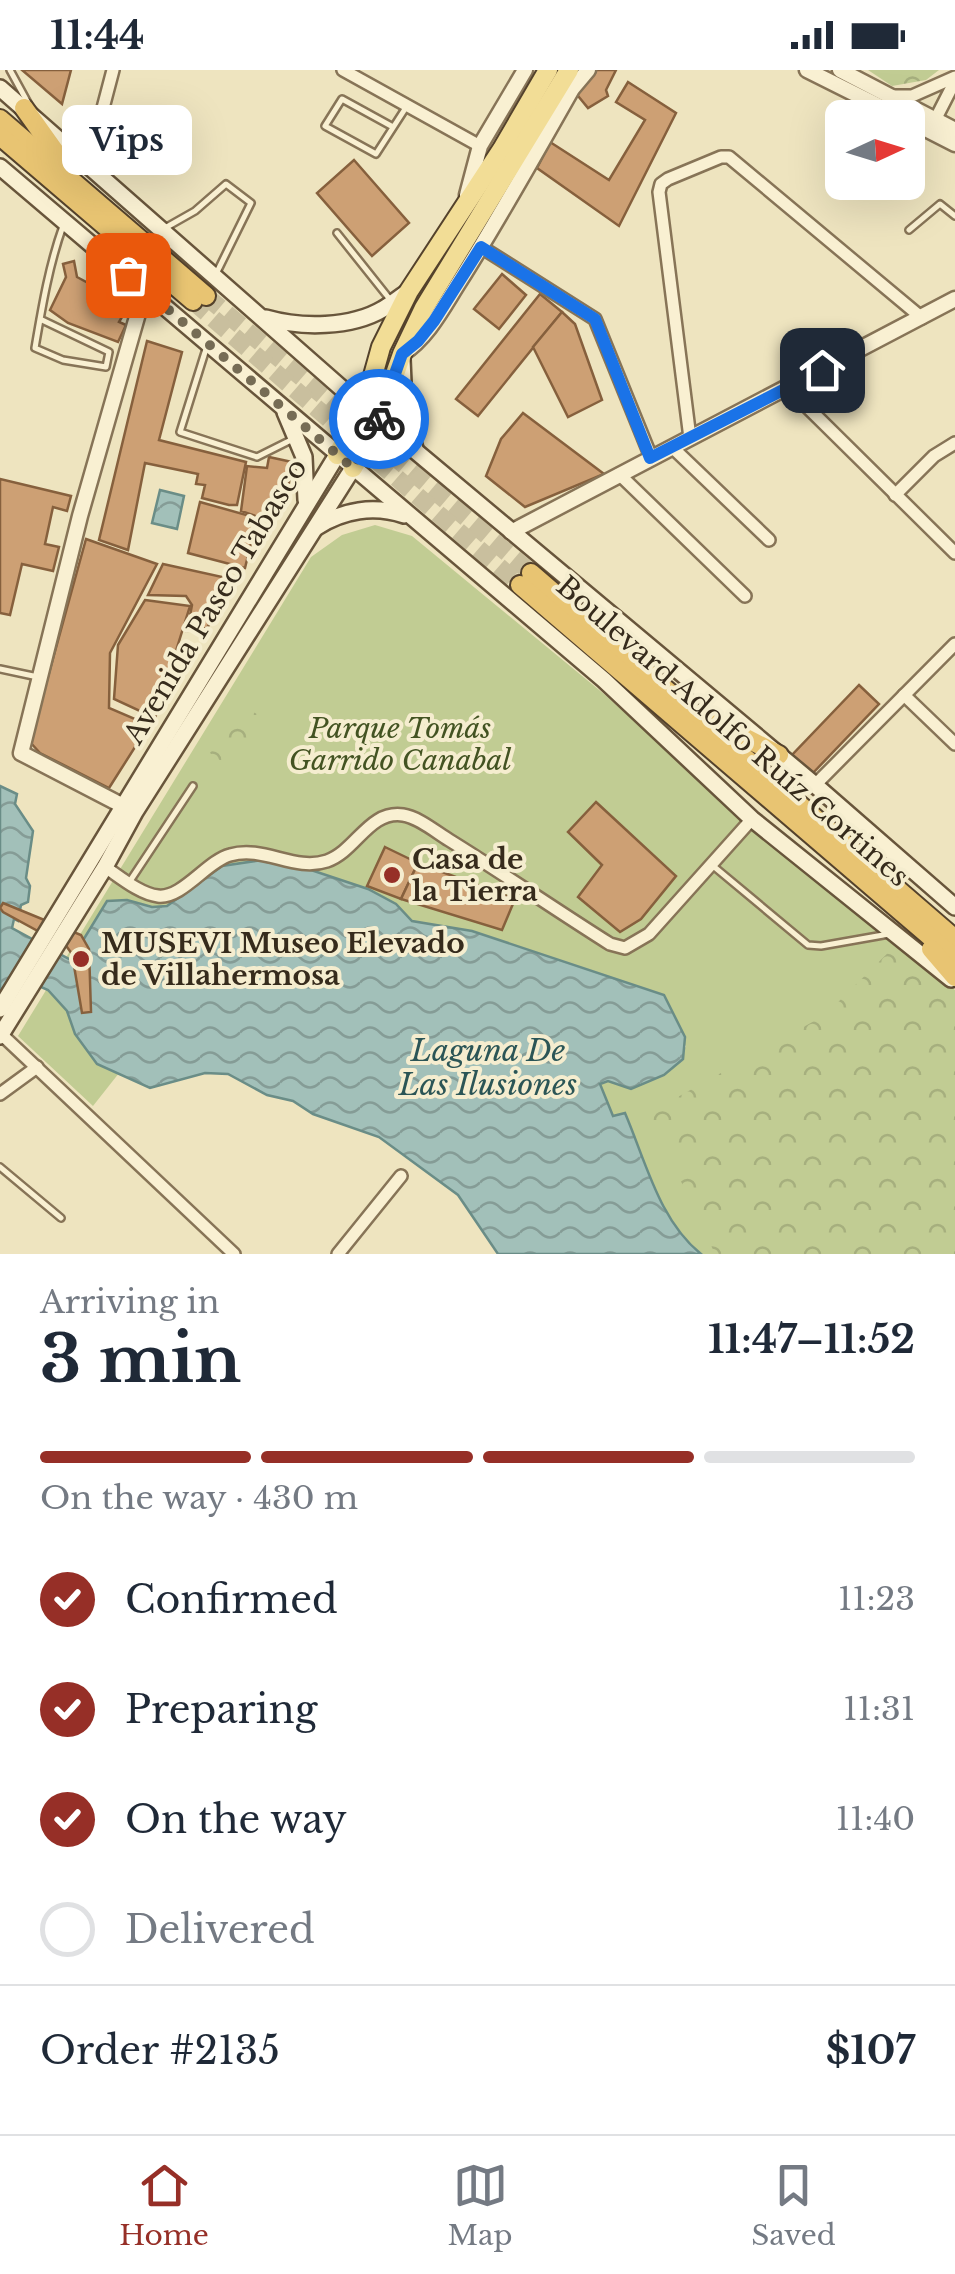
<!DOCTYPE html>
<html lang="en">
<head>
<meta charset="utf-8">
<style>
	:root { --surface:#fff; --page:#f2f2f3; --text:#1f2937; --muted:#747a83; --line:#e0e1e3; --accent:#962f27 }
	body { margin:0; font-family:"Libre Baskerville",serif; background:var(--page); color:var(--text); height:100vh; display:flex; flex-direction:column; font-size:38px; white-space:nowrap }
	* { box-sizing:border-box; margin:0 }
	p { font-size:32px; color:var(--muted) }
	.icon { flex:none; width:55px; height:55px; fill:none; stroke:currentColor; stroke-width:2; stroke-linecap:round; stroke-linejoin:round }
	.map { position:relative; height:1184px; overflow:hidden }
	.side { display:flex; flex-direction:column; background:var(--surface); flex:1 }
	.side>* { flex:none }
	.needle { width:65px; rotate:86deg }
	.tools { position:absolute; left:825px; top:30px; display:grid; gap:20px }
	.tools a { display:grid; place-items:center; width:100px; height:100px; border-radius:15px; background:var(--surface); box-shadow:0 10px 40px #0002; font-size:50px }
	.pin { position:absolute; display:grid; place-items:center; width:85px; height:85px; color:#fff; margin:-42px; border-radius:20px; box-shadow:0 5px 15px #0006 }
	.courier { position:absolute; display:grid; place-items:center; width:100px; height:100px; margin:-50px; border:8px solid #1a73e8; border-radius:50%; background:#fff; color:#222; box-shadow:0 2px 12px #0007 }
	.bubble { position:absolute; height:70px; border-radius:15px; background:var(--surface); box-shadow:0 10px 40px #0002; font-size:32px; font-weight:800; line-height:70px; text-align:center }
	.overview em { font-style:normal; font-weight:800 }
	.overview div { display:flex; flex-direction:column-reverse }
	.overview { display:flex; align-items:center; justify-content:space-between; height:170px; padding:0 40px }
	h1 { font-size:65px; font-weight:800; line-height:75px }
	.bar { display:grid; grid-template-columns:repeat(4,1fr); gap:15px 10px; align-content:center; height:120px; padding:0 40px }
	.bar i { height:12px; border-radius:8px; background:var(--line) }
	.bar .on { background:var(--accent) }
	.bar p { grid-column:span 4 }
	.line { display:flex; align-items:center; gap:25px; padding:0 40px; border-top:2px solid var(--line) }
	.line div { flex:1 }
	ol { padding:0 40px; list-style:none }
	li { display:flex; align-items:center; gap:30px; height:110px }
	li p { margin-inline-start:auto }
	li .icon { padding:10px; border-radius:50%; background:var(--accent); color:#fff; stroke-width:4 }
	li:last-child { color:var(--muted) }
	li i { width:55px; height:55px; border:5px solid var(--line); border-radius:50% }
	.status { display:flex; justify-content:space-between; align-items:center; height:70px; padding:0 50px; background:var(--surface); direction:ltr }
	.status svg { height:28px; fill:currentColor }
	.dock { display:flex; justify-content:space-around; align-items:center; height:140px; border-top:2px solid var(--line); background:var(--surface); font-size:28px; color:var(--muted) }
	.dock a { display:grid; justify-items:center; gap:5px }
	.dock .on { color:var(--accent) }
	.map>svg:first-child { display:block }
</style>
</head>
<body>
<div class="status"><b>11:44</b><svg viewBox="0 0 49 12"><path d="M0 12V9h3v3zM5 12V6h3v6zM10 12V3h3v9zM15 12V0h3v12zM26 1h20v11H26zM47 4h2v5h-2z"/></svg></div>
<div class="map">
<svg width="955" height="1184" viewBox="0 0 955 1184">
	<defs>
		<pattern id="park-crowns" width="20" height="18" patternUnits="userSpaceOnUse" patternTransform="scale(2.5)"><rect width="20" height="18" fill="#c1cc93"/><path d="M2 6a3 3 0 1 1 6 0M12 15a3 3 0 1 1 6 0" fill="none" stroke="#a6af7e"/></pattern>
		<pattern id="water-waves" width="16" height="10" patternUnits="userSpaceOnUse" patternTransform="scale(2.5)"><rect width="16" height="10" fill="#a2c0b9"/><path d="M0 5q4-4 8 0t8 0" fill="none" stroke="#859c96"/></pattern>
	</defs>
	<rect width="100%" height="100%" fill="#eee4bf"/>
	<!-- grass -->
	<path fill="#c1cc93" d="M375,455L412,466L604,624L738,745L955,922V1184H683L595,1016L686,977L679,959L667,950L123,998L93,1036L18,966L311,487L342,465Z"/>
	<!-- park -->
	<g fill="url(#park-crowns)">
		<path d="M868,0H939L926,10L892,16Z"/>
		<path d="M240,636L268,649L244,694L235,701L210,683Z"/>
		<path d="M901,870L955,920V1184H715L649,1043L825,945Z"/>
	</g>
	<!-- water -->
	<g fill="url(#water-waves)" stroke="#6a8d87" stroke-width="2.5">
		<path d="M160,420L184,426L177,459L152,453Z"/>
		<path d="M0,716L17,724L15,734L33,761L26,808L30,816L28,832L21,835L18,851L14,849L12,858L71,890L107,831L127,830L152,837L167,836L222,796L275,788L368,819L396,834L412,851L472,861L664,925L685,967L683,989L664,1005L631,1019L608,1011L600,1014L613,1046L625,1043C646,1092 659,1150 701,1184H498L458,1125L379,1067L313,1044L293,1031L267,1025L228,1004L205,1003L150,1018L97,994L75,964L67,941L48,920L39,916L0,919Z"/>
	</g>
	<!-- building -->
	<g fill="#cda074" stroke="#86603d" stroke-width="2.5">
		<path d="M22,0H71L62,34Z"/>
		<path d="M590,0H616L606,20L608,26L588,38L574,21Z"/>
		<path d="M628,12L676,43L619,156L537,98L550,72L609,110L645,50L616,32Z"/>
		<path d="M354,90L409,153L372,186L317,123Z"/>
		<path d="M74,191L77,207L103,221L110,215L132,230L119,252L126,255L118,272L68,253L50,240L66,207L63,194Z"/>
		<path d="M502,204L526,225L499,259L474,239Z"/>
		<path d="M540,224L562,242L478,346L456,329Z"/>
		<path d="M562,242L575,254L602,330L568,347L533,277Z"/>
		<path d="M147,271L182,282L159,370L246,392L237,435H229L202,428L205,415L196,414L198,404L145,393L128,480L99,470Z"/>
		<path d="M523,343L604,404L525,437L486,406L501,369Z"/>
		<path d="M269,387L292,392L287,426L276,425L273,452L241,441L247,396L267,398Z"/>
		<path d="M0,409L71,426L67,441L53,437L45,474L59,477L53,501L22,494L10,545L0,543Z"/>
		<path d="M200,432L257,448L245,498L188,483Z"/>
		<path d="M86,469L157,494L110,583L109,638L149,655L109,718L40,683L30,672Z"/>
		<path d="M163,494L236,510L207,558L187,561L192,535L186,526L148,525Z"/>
		<path d="M145,530L190,536L155,648L114,629L118,575Z"/>
		<path d="M859,615L879,634L812,704L792,685Z"/>
		<path d="M596,732L676,806L641,849L620,862L578,827L602,795L568,762Z"/>
		<path d="M385,777L418,793L401,829L367,816Z"/>
		<path d="M418,793L515,829L502,860L401,829Z"/>
		<path d="M3,833L81,865L89,879L91,942L82,943L72,884L67,877L3,842L0,838Z"/>
	</g>
	<g fill="none" stroke-linecap="round" stroke-linejoin="round">
		<!-- trunk-tunnel -->
		<g stroke="#c9bf9e" stroke-width="18" stroke-dasharray="18 9" stroke-linecap="butt">
			<path d="M206,226L531,503"/>
			<path d="M193,231L520,515"/>
		</g>
		<defs>
			<g id="service">
				<path d="M10,0L28,33"/>
				<path d="M393,57L342,29L325,56L376,84L405,39"/>
				<path d="M165,158L195,141L226,114L251,133L215,206"/>
				<path d="M909,160L940,134L955,146"/>
				<path d="M337,163L392,232"/>
				<path d="M40,249L109,282L106,297L63,290L35,278C42,237 49,195 63,156"/>
				<path d="M206,279L180,362L257,387L293,369"/>
				<path d="M0,599L38,607"/>
				<path d="M712,795L808,875L821,876L889,864"/>
				<path d="M130,811L193,716"/>
				<path d="M0,1097L61,1148"/>
			</g>
			<g id="minor">
				<path d="M343,0L480,76"/>
				<path d="M893,26H912L955,7"/>
				<path d="M932,56L955,11"/>
				<path d="M88,95L113,0"/>
				<path d="M481,177L595,249L651,387"/>
				<path d="M788,318L955,483"/>
				<path d="M690,368L659,122L661,114L668,109L721,87H729L922,248"/>
				<path d="M672,377L769,470"/>
				<path d="M619,404L745,526"/>
				<path d="M895,425L934,386L955,373"/>
				<path d="M904,625L955,674"/>
				<path d="M815,715L955,574"/>
				<path d="M105,797C120,807 140,824 158,826C182,829 207,791 230,785C264,775 294,802 327,791C356,781 369,740 403,745C418,747 436,762 449,770C504,804 556,840 610,874L625,878L649,864L752,749"/>
				<path d="M1,964L234,1184"/>
				<path d="M0,1024L37,997"/>
				<path d="M338,1184L401,1106"/>
			</g>
			<g id="tertiary">
				<path d="M807,0L903,48"/>
				<path d="M840,0L955,60"/>
				<path d="M908,50L955,74"/>
				<path d="M467,125L480,76L525,0"/>
				<path d="M402,284C428,267 443,237 459,212C499,149 535,84 572,19L588,0"/>
				<path d="M511,462L955,229"/>
				<path d="M131,740L21,683L80,446L145,219"/>
			</g>
			<g id="secondary">
				<path d="M0,18L364,338L815,715L955,837"/>
				<path d="M0,97L604,610L752,749L951,909"/>
				<path d="M266,248C301,258 351,258 383,239C392,234 400,227 409,221"/>
				<path d="M402,289L404,336L415,379"/>
				<path d="M285,342L304,387L306,430"/>
				<path d="M317,457C343,440 374,435 404,445"/>
				<path d="M0,939L337,385"/>
				<path d="M0,966L105,797L135,742L353,398"/>
			</g>
			<g id="primary">
				<path d="M337,385L364,338L381,277L409,221L502,79L548,0"/>
				<path d="M353,398L379,349L402,284L424,238L569,0"/>
			</g>
			<g id="trunk">
				<path d="M24,38L66,97"/>
				<path d="M0,49L206,226"/>
				<path d="M0,66L193,231"/>
				<path d="M531,503L955,869"/>
				<path d="M520,515L955,888"/>
				<path d="M713,651L779,685"/>
				<path d="M931,879L955,907"/>
			</g>
		</defs>
		<!-- service casing -->
		<use href="#service" stroke="#877457" stroke-width="10"/>
		<!-- minor casing -->
		<use href="#minor" stroke="#877457" stroke-width="16"/>
		<!-- tertiary casing -->
		<use href="#tertiary" stroke="#877457" stroke-width="19"/>
		<!-- secondary casing -->
		<use href="#secondary" stroke="#68553b" stroke-width="20"/>
		<!-- primary casing -->
		<use href="#primary" stroke="#54422c" stroke-width="22"/>
		<!-- trunk casing -->
		<use href="#trunk" stroke="#54422c" stroke-width="22"/>
		<!-- service -->
		<use href="#service" stroke="#f9f0d2" stroke-width="5"/>
		<!-- minor -->
		<use href="#minor" stroke="#f9f0d2" stroke-width="11"/>
		<!-- tertiary -->
		<use href="#tertiary" stroke="#f9f0d2" stroke-width="14"/>
		<!-- secondary -->
		<use href="#secondary" stroke="#f9f0d2" stroke-width="15"/>
		<!-- primary -->
		<use href="#primary" stroke="#f2dd96" stroke-width="18"/>
		<!-- trunk -->
		<use href="#trunk" stroke="#e8c472" stroke-width="18"/>
	</g>
	<g fill="none" stroke-linecap="round" stroke-linejoin="round">
		<!-- done -->
		<path stroke="#766c55" stroke-width="10" stroke-dasharray="0 18" d="M128,205L353,398L379,349"/>
		<!-- route -->
		<path stroke="#1a73e8" stroke-width="12" d="M379,349L402,284L418,271L434,251L481,177L595,249L650,388L822,300"/>
	</g>
	<!-- markers -->
	<g fill="#962f27" stroke="#f5edcf" stroke-width="4">
		<circle cx="392" cy="805" r="10"/>
		<circle cx="81" cy="889" r="10"/>
	</g>
	<g text-anchor="middle" stroke-width="8" stroke-linejoin="round" paint-order="stroke">
		<!-- street labels -->
		<g font-size="28" fill="#362b1c" stroke="#f5edcf">
			<text transform="translate(215 531) rotate(-59)" y="10">Avenida Paseo Tabasco</text>
			<text transform="translate(733 661) rotate(41)" y="10">Boulevard Adolfo Ruíz Cortines</text>
		</g>
		<!-- park labels -->
		<g font-size="28" font-style="italic" fill="#435322" stroke="#f5edcf">
			<text x="400" y="668">Parque Tomás<tspan x="400" dy="32">Garrido Canabal</tspan></text>
		</g>
		<!-- poi labels -->
		<g font-size="28" font-weight="bold" fill="#362b1c" stroke="#f5edcf" text-anchor="start">
			<text x="412" y="799">Casa de<tspan x="412" dy="32">la Tierra</tspan></text>
			<text x="101" y="883">MUSEVI Museo Elevado<tspan x="101" dy="32">de Villahermosa</tspan></text>
		</g>
		<!-- water labels -->
		<g font-size="30" font-style="italic" fill="#2b5556" stroke="#f5edcf">
			<text x="488" y="991">Laguna De<tspan x="488" dy="34">Las Ilusiones</tspan></text>
		</g>
	</g>
</svg>
<div class="tools">
<a><svg class="needle" viewBox="-14 -14 28 28"><path d="M0-13l5 13h-10z" fill="#e53935"/><path d="M0 13l5-13h-10z" fill="#747a83"/></svg></a>
</div>
<div class="pin" style="left:128px;top:205px;background:#ea580c"><svg class="icon" aria-label="bag" viewBox="0 0 24 24"><path d="M5 8h14l-1 12H6zM9 8a3 3 0 0 1 6 0"/></svg></div>
<div class="pin" style="left:822px;top:300px;background:#1f2937"><svg class="icon" aria-label="home" viewBox="0 0 24 24"><path d="M3 11l9-7 9 7M6 9v11h12V9"/></svg></div>
<div class="courier" style="left:379px;top:349px"><svg class="icon" aria-label="bike" viewBox="0 0 24 24"><circle cx="6" cy="16" r="4"/><circle cx="18" cy="16" r="4"/><path d="M6 16l4-8h5l3 8M10 8l3 8H6M13 5h3"/></svg></div>
<div class="bubble" style="left:62px;top:35px;width:130px">Vips</div>
</div>
<section class="side">
<div class="overview"><div><h1>3 min</h1><p>Arriving in</p></div><em>11:47–11:52</em></div>
<div class="bar"><i class="on"></i><i class="on"></i><i class="on"></i><i></i><p>On the way · 430 m</p></div>
<ol>
<li><svg class="icon" aria-label="check" viewBox="0 0 24 24"><path d="M5 12l5 5 9-10"/></svg>Confirmed<p>11:23</p></li>
<li><svg class="icon" aria-label="check" viewBox="0 0 24 24"><path d="M5 12l5 5 9-10"/></svg>Preparing<p>11:31</p></li>
<li><svg class="icon" aria-label="check" viewBox="0 0 24 24"><path d="M5 12l5 5 9-10"/></svg>On the way<p>11:40</p></li>
<li><i></i>Delivered</li>
</ol>
<div class="line" style="height:130px"><div>Order #2135</div><b>$107</b></div>
</section>
<nav class="dock">
<a class="on"><svg class="icon" aria-label="home" viewBox="0 0 24 24"><path d="M3 11l9-7 9 7M6 9v11h12V9"/></svg>Home</a>
<a><svg class="icon" aria-label="map" viewBox="0 0 24 24"><path d="M3 6l6-2 6 2 6-2v14l-6 2-6-2-6 2zM9 4v14M15 6v14"/></svg>Map</a>
<a><svg class="icon" aria-label="saved" viewBox="0 0 24 24"><path d="M7 4h10v16l-5-4-5 4z"/></svg>Saved</a>
</nav>
</body>
</html>
